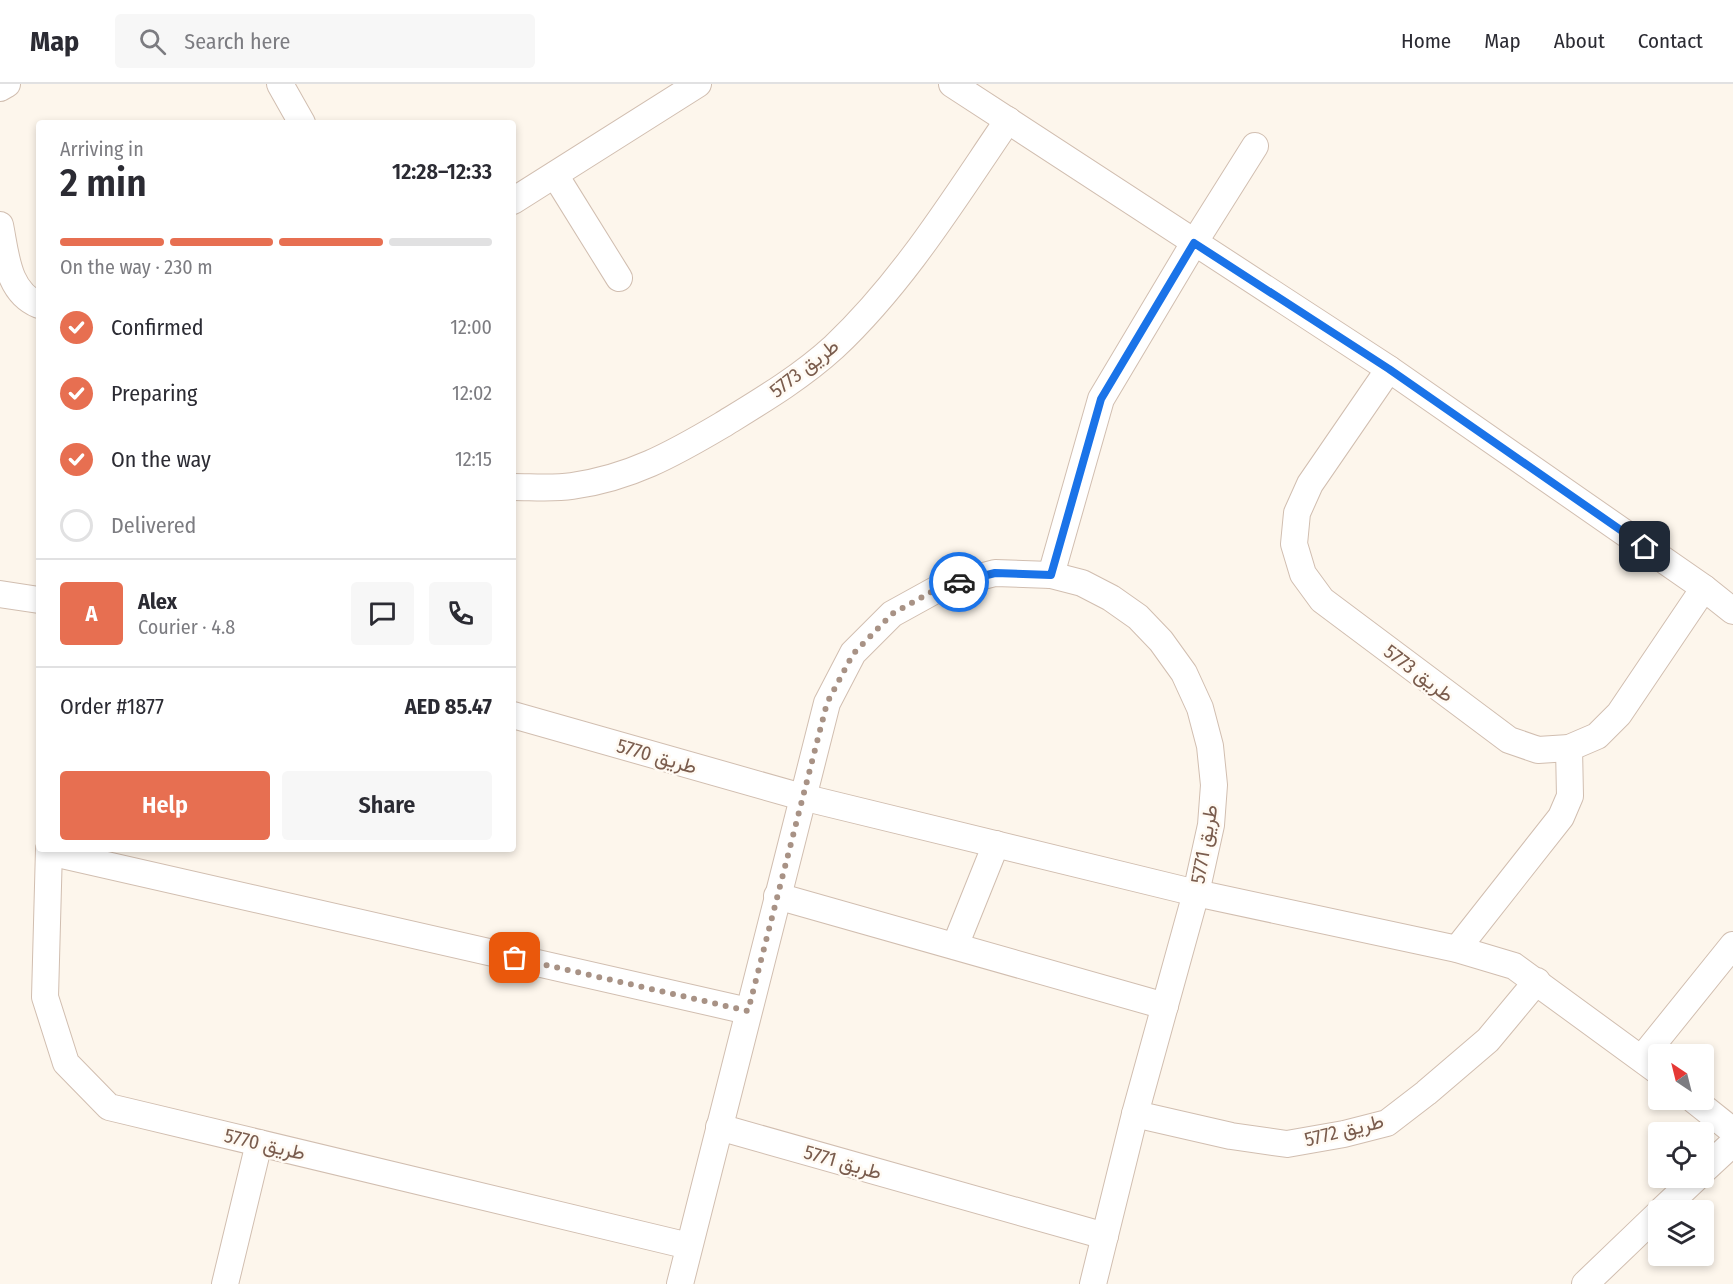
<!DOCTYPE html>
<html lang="en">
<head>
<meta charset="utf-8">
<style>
	:root { --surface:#fff; --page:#f7f7f7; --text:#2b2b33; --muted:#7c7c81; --line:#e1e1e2; --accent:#e76f51 }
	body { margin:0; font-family:"Fira Sans Condensed",Vazirmatn,sans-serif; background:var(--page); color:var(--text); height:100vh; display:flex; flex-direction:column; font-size:22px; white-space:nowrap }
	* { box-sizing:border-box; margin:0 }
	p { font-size:20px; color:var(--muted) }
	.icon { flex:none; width:33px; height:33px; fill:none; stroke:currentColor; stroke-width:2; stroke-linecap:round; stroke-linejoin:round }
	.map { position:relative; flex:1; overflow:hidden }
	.side { position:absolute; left:36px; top:36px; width:480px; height:732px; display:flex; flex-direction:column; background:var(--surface); border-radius:6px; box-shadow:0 3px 9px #0003 }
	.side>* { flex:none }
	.needle { width:39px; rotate:325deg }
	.fabs { position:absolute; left:1648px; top:960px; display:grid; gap:12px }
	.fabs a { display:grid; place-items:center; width:66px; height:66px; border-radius:6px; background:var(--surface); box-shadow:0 3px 9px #0003; font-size:30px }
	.pin { position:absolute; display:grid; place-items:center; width:51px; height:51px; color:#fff; margin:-26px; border-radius:12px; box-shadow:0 3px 9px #0006 }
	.courier { position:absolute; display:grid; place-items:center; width:60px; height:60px; margin:-30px; border:4px solid #1a73e8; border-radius:50%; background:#fff; color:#222; box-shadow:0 2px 8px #0007 }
	.head em { font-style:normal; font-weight:600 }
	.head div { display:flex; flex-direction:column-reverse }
	.head { display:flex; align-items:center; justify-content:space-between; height:102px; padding:0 24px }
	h1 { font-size:39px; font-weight:600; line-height:45px }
	.bar { display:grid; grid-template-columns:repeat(4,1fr); gap:9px 6px; align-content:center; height:72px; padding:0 24px }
	.bar i { height:8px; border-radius:4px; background:var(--line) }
	.bar .on { background:var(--accent) }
	.bar p { grid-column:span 4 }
	.line { display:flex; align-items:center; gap:15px; padding:0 24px; border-top:2px solid var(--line) }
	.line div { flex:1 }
	.round { display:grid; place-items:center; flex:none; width:63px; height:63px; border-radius:6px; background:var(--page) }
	ol { padding:0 24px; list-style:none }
	li { display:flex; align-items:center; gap:18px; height:66px }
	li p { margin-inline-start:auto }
	li .icon { padding:6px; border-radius:50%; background:var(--accent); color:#fff; stroke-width:4 }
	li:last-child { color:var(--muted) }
	li i { width:33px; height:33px; border:3px solid var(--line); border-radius:50% }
	.action { display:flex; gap:12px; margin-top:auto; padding:12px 24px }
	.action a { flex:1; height:69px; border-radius:6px; background:var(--accent); color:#fff; font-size:24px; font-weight:600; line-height:69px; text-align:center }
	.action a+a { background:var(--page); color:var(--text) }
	header { display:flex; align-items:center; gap:36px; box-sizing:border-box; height:84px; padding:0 30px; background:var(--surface); border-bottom:2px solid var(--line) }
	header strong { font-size:28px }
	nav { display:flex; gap:33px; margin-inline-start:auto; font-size:21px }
	.search { width:420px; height:54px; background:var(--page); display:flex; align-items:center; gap:15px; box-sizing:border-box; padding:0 21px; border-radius:6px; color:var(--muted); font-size:22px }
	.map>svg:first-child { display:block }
</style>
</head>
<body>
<header>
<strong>Map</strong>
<div class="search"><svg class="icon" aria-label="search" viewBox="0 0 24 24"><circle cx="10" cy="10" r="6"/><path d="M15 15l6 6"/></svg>Search here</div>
<nav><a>Home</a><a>Map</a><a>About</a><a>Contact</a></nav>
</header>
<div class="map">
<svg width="1733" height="1200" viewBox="0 0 1733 1200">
	<rect width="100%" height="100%" fill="#fdf6ec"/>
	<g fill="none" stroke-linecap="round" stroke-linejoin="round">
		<defs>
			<g id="minor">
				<path d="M280,0L302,39"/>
				<path d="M952,0L1389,285L1704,504L1733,527"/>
				<path d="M0,4L7,0"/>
				<path d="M555,91L619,194"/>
				<path d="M513,117L698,0"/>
				<path d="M0,141C6,170 7,208 39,221"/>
				<path d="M1389,285L1310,400L1297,429L1294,460L1303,490L1322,516L1509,656L1538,666L1569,664L1597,652L1619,630L1704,504"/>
				<path d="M513,403C532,403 553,405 572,402C630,394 673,370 722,341C761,317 800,294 834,263C904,197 954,115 1008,36"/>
				<path d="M1051,491L1101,315L1194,159L1255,62"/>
				<path d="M0,510L39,516"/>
				<path d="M513,631L802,713L1196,809L1457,865L1514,882L1659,988"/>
				<path d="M49,765L45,913L66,979L109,1023L689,1162"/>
				<path d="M49,768L748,927"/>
				<path d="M777,812L1165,922"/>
				<path d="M955,862L996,760"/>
				<path d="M1457,865L1561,733L1570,712L1569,664"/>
				<path d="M1642,974L1733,861"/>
				<path d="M1694,1016L1733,1047"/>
				<path d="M1135,1030L1231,1052L1287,1060L1344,1050L1387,1039L1426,1009L1488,956L1537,897"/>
				<path d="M719,1043L1105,1152"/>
				<path d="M1704,1086L1733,1059"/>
				<path d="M1662,1126L1696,1094"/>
				<path d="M225,1200L259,1059"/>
				<path d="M680,1200L827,619L853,569L892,530L941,503L995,489L1051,491L1082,499L1111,514L1138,533L1161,557L1184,589L1200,624L1210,662L1214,701L1211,741L1196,809L1135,1030L1093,1200"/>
				<path d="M1585,1200L1659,1129"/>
			</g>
		</defs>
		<!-- minor casing -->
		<use href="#minor" stroke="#d1beb0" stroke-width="28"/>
		<!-- minor -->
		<use href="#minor" stroke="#fff" stroke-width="26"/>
	</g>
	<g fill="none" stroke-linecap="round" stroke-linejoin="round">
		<!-- done -->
		<path stroke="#a89285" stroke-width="6" stroke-dasharray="0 10.8" d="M515,874L748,927L827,619L853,570L892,530L940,503L959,498"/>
		<!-- route -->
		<path stroke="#1a73e8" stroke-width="8" d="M959,498L995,489L1051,491L1101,315L1194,159L1389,285L1645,463"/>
	</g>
	<g text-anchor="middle" stroke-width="5" stroke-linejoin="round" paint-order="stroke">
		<!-- street labels -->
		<g font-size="20" fill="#7a5c4d" stroke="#fffaf3">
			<text transform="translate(804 284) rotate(-38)" y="7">طريق 5773</text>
			<text transform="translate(1419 589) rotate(37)" y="7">طريق 5773</text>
			<text transform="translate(657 672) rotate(16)" y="7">طريق 5770</text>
			<text transform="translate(1204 760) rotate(-80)" y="7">طريق 5771</text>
			<text transform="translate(1344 1046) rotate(-14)" y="7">طريق 5772</text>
			<text transform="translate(265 1060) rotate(13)" y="7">طريق 5770</text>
			<text transform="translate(843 1078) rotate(16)" y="7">طريق 5771</text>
		</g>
	</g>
</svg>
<div class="fabs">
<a><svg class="needle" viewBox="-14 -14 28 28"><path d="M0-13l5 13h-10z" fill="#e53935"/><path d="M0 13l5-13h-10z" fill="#7c7c81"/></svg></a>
<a><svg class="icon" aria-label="locate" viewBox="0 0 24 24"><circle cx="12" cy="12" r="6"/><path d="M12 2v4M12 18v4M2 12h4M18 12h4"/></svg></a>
<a><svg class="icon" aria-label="layers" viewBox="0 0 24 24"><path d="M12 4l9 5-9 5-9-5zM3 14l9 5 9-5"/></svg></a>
</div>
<div class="pin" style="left:515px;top:874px;background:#ea580c"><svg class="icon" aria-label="bag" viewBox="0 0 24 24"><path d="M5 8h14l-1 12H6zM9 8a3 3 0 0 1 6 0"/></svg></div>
<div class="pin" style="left:1645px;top:463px;background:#1f2937"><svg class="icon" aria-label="home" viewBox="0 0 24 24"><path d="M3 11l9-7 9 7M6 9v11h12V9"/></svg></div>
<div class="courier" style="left:959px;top:498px"><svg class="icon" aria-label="car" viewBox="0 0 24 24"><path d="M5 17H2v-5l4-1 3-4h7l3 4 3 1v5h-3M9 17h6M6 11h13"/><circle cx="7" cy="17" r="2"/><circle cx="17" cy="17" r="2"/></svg></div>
<section class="side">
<div class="head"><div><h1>2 min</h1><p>Arriving in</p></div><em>12:28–12:33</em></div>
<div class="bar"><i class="on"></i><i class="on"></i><i class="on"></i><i></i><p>On the way · 230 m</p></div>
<ol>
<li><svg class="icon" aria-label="check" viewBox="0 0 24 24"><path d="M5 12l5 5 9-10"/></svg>Confirmed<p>12:00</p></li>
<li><svg class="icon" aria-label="check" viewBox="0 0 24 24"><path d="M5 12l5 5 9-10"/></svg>Preparing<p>12:02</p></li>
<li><svg class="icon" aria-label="check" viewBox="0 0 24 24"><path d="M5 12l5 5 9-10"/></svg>On the way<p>12:15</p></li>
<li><i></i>Delivered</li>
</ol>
<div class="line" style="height:108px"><b class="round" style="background:var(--accent);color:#fff">A</b><div><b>Alex</b><p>Courier · 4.8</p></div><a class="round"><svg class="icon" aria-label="chat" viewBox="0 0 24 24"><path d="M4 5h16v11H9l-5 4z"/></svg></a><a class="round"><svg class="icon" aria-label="phone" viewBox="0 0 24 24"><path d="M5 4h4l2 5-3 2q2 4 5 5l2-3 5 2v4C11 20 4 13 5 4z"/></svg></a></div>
<div class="line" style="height:78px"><div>Order #1877</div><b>AED 85.47</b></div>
<div class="action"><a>Help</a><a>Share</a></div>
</section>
</div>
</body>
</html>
